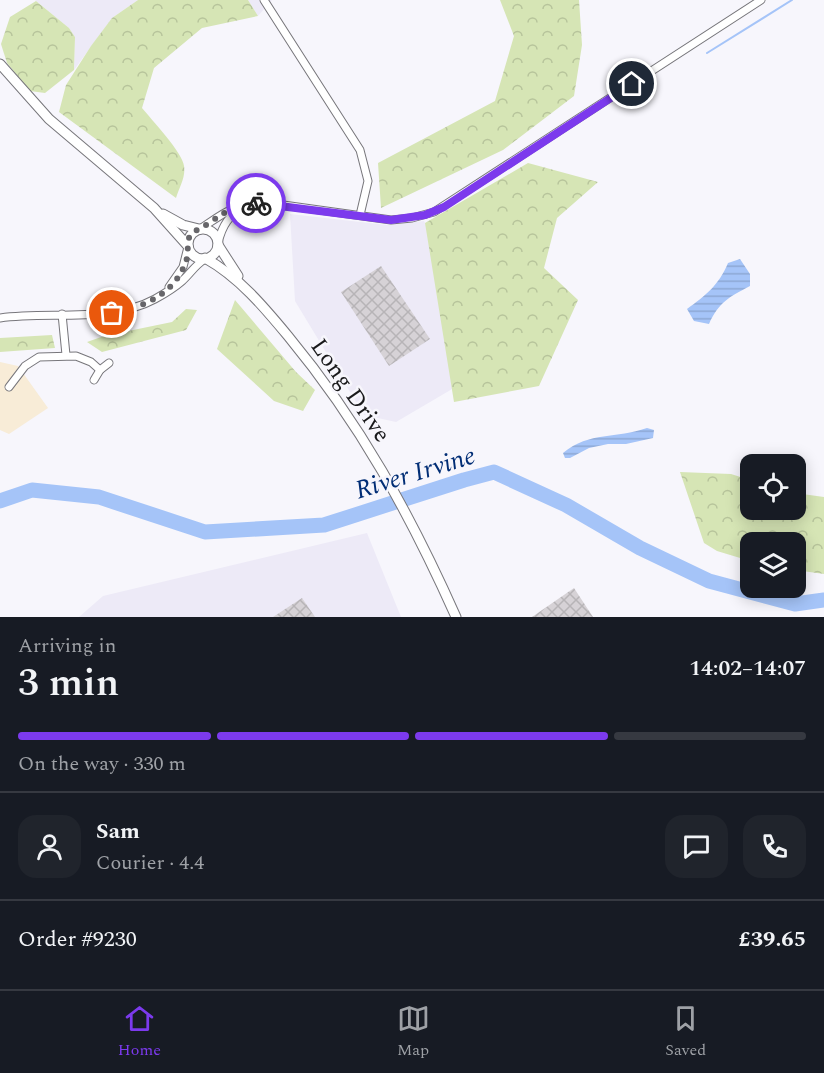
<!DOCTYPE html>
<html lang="en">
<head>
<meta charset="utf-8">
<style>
	:root { --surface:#171b24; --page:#20242c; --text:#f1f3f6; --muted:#9ea1a6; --line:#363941; --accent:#7c3aed }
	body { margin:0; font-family:Spectral,serif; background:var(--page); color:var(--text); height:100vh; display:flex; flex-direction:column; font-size:22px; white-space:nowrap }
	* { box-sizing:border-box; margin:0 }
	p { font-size:20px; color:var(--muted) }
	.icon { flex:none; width:33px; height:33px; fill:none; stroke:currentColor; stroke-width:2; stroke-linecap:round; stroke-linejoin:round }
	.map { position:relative; height:617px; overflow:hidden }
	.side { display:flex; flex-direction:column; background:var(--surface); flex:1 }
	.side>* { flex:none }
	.fabs { position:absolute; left:740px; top:454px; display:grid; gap:12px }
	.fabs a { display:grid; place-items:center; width:66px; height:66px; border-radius:12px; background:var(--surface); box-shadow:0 3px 15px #0003; font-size:30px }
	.pin { position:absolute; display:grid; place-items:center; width:51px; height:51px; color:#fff; margin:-26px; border:3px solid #fff; border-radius:50%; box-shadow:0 2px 6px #0007 }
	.courier { position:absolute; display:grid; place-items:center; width:60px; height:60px; margin:-30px; border:4px solid #7c3aed; border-radius:50%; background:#fff; color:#222; box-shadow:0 2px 8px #0007 }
	.headline em { font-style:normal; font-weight:600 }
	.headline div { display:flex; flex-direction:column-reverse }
	.headline { display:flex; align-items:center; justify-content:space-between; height:102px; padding:0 18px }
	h1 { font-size:39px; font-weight:600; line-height:45px }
	.bar { display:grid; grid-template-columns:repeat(4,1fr); gap:9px 6px; align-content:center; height:72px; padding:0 18px }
	.bar i { height:8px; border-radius:4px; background:var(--line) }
	.bar .on { background:var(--accent) }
	.bar p { grid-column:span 4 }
	.line { display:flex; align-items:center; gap:15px; padding:0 18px; border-top:2px solid var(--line) }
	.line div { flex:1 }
	.round { display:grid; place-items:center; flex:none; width:63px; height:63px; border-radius:18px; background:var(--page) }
	.tabs { display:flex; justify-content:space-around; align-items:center; height:84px; border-top:2px solid var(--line); background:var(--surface); font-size:16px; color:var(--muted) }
	.tabs a { display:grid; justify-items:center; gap:3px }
	.tabs .on { color:var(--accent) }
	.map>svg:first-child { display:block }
</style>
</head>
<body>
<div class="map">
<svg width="824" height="617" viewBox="0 0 824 617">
	<defs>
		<pattern id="forest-crowns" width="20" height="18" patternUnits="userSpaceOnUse" patternTransform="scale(1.5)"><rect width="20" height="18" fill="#d6e5b5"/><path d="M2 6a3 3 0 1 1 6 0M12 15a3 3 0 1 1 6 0" fill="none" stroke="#b7c49b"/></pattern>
		<pattern id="water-rules" width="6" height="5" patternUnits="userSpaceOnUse" patternTransform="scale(1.5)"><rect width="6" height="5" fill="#a5c4f8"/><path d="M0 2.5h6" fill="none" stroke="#8da8d4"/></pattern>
		<pattern id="building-cross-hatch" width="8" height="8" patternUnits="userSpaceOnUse" patternTransform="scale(1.5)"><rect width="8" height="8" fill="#d6d2d6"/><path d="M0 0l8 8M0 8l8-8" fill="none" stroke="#b7b4b7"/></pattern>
	</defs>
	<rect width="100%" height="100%" fill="#f7f6fc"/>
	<!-- commercial -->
	<path fill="#f8ecd7" d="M0,362L18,366L48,408L9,434L0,430Z"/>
	<!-- built -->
	<g fill="#edeaf7">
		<path d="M35,0H138L112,18L74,70L75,37L69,28Z"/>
		<path d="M248,0H272L258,16Z"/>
		<path d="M290,214L387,225L424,221L459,289L476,375L396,422L364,415L295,301Z"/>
		<path d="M367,533L401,617H79L103,596Z"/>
	</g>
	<!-- forest -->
	<g fill="url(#forest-crowns)">
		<path d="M138,0H248L258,16L202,28L154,68L142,108C151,119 183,153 184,166C186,177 179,188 176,198L59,112L66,85L91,46L112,18Z"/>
		<path d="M500,0H579L582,45L574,96L503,150L381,208L378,163L495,101L514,36Z"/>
		<path d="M36,1L69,28L75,37L74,70L45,93L30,91L7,63L1,44L10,17Z"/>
		<path d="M528,163L598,182L557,218L544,268L578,300L539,386L454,402L425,223Z"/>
		<path d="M235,300L296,372L315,390L303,411L274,401L217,349Z"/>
		<path d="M186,309L197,310L186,330L102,352L87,342L104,336L172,322Z"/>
		<path d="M52,335L55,348L0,352V338Z"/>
		<path d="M680,472L731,474L750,480V510H795V493L824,497V574L795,570V543H750V561L717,551L704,543Z"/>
	</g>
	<!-- water -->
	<g fill="url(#water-rules)">
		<path d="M740,259L750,274V286C729,297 719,302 709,324L694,321L687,309C705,296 719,285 728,263Z"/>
		<path d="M647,428L654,430L653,438L626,444H608L589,448L570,458H565L563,453C590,431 616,439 647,428Z"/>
	</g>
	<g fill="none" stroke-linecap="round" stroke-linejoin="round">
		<!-- stream -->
		<path stroke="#a5c4f8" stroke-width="2" d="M707,53L792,0"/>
		<!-- river -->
		<path stroke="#a5c4f8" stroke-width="15" d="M0,501L32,490L99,497L205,532L324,525L464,480L494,472L566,505L640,548L709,581L795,604L824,600"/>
	</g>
	<!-- building -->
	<g fill="url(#building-cross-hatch)">
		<path d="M381,266L430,339L389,366L341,292Z"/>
		<path d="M574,588L593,617H532Z"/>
		<path d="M302,598L315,617H273Z"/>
	</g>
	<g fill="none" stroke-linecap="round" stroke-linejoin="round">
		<defs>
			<g id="street">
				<path d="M264,0L360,150L368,181L360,215"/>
				<path d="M200,229C224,213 237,201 269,203L391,220L412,218L434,212L761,0"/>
				<path d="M218,243C222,226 229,214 246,206"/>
				<path d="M169,287L183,267L188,247"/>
				<path d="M62,314L66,355"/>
				<path d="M0,318C49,311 111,323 155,299C164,294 174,288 182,281C190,274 195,265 205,259"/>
				<path d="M94,380L100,370L109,363"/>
				<path d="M9,387L25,366L39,357L76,356L91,362L100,370"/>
			</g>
			<g id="secondary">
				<path d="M0,64L49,119L154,208L188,246"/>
				<path d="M163,214L183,225L199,229"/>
				<circle cx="203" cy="244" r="15"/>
				<path d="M218,245L238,276"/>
				<path d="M205,258C239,277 264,307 288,336C360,423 410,514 456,617"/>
			</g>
		</defs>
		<!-- street casing -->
		<use href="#street" stroke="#77767b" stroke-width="9"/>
		<!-- secondary casing -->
		<use href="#secondary" stroke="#77767b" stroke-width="11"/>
		<!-- street -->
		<use href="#street" stroke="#fff" stroke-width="7"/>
		<!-- secondary -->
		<use href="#secondary" stroke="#fff" stroke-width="9"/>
	</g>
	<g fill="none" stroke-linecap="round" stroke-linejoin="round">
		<!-- done -->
		<path stroke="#67666a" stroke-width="6" stroke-dasharray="0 10.8" d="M112,313C145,307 177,293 187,258C189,251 186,242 190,236C194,230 201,229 206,225C224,213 233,205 256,203"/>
		<!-- route -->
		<path stroke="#7c3aed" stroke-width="8" d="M256,203L391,220L425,215L444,207L632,84"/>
	</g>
	<g text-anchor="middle" stroke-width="5" stroke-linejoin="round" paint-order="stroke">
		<!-- street labels -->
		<g font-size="24" fill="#19191b" stroke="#f7f6fc">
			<text transform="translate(351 390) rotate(55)" y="8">Long Drive</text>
		</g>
		<!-- water labels -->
		<g font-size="26" font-style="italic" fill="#012d75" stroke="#f7f6fc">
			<text transform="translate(415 472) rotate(-17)" y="9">River Irvine</text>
		</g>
	</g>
</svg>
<div class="fabs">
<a><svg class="icon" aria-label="locate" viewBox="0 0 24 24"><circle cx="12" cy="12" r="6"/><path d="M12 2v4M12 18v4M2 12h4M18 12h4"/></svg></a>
<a><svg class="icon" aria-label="layers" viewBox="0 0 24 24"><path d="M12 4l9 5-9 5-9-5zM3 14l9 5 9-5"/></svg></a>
</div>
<div class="pin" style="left:112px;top:313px;background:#ea580c"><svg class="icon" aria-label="bag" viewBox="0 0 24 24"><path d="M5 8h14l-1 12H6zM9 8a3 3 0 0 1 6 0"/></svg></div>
<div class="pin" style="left:632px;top:84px;background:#1f2937"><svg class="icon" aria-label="home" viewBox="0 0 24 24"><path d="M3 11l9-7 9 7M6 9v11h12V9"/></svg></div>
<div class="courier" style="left:256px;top:203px"><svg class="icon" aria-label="bike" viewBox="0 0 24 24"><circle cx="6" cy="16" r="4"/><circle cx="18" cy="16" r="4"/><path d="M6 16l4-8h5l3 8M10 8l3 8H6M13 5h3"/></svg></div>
</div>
<section class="side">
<div class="headline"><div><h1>3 min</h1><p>Arriving in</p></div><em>14:02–14:07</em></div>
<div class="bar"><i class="on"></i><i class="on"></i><i class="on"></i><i></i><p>On the way · 330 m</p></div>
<div class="line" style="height:108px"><a class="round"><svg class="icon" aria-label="person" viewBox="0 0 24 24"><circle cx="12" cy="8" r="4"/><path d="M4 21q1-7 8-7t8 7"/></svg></a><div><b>Sam</b><p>Courier · 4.4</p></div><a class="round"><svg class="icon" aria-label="chat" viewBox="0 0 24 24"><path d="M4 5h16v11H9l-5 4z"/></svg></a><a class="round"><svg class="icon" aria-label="phone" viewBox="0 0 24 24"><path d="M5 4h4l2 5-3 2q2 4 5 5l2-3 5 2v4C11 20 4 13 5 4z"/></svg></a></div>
<div class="line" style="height:78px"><div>Order #9230</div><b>£39.65</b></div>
</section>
<nav class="tabs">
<a class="on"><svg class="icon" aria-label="home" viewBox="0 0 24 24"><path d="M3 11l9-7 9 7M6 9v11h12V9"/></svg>Home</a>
<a><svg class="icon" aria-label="map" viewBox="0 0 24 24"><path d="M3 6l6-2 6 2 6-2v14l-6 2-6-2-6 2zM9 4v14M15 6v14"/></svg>Map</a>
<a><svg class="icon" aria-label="saved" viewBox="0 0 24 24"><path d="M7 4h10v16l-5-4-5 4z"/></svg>Saved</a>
</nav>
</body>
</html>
